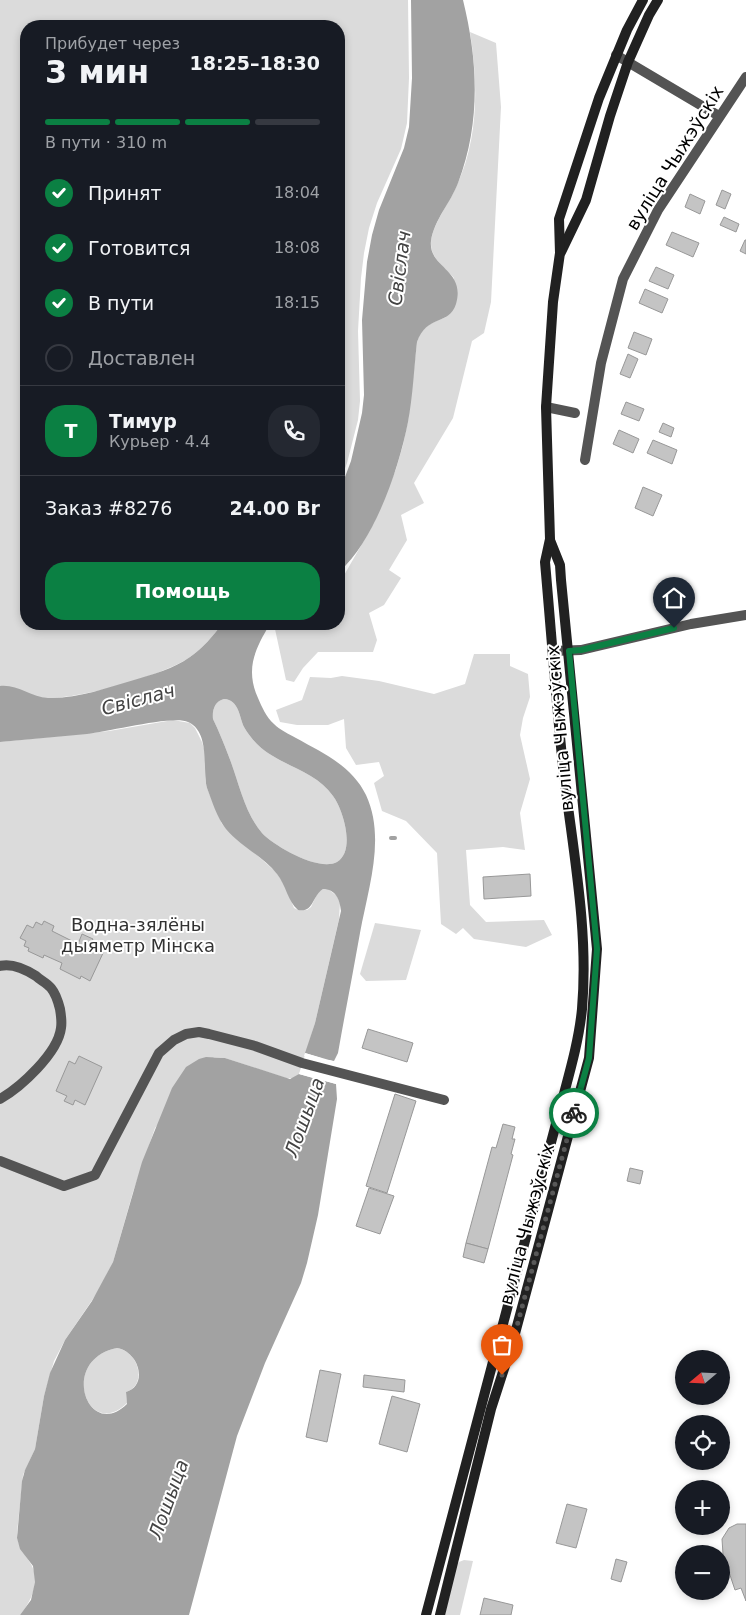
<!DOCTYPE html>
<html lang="ru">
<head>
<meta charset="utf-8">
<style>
	:root { --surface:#171b24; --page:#242831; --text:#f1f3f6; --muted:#9ea1a6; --line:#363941; --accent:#0b8043 }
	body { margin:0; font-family:"DejaVu Sans",sans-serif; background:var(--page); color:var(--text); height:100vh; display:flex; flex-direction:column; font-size:19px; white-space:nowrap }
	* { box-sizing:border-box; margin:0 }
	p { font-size:16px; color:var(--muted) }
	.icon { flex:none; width:28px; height:28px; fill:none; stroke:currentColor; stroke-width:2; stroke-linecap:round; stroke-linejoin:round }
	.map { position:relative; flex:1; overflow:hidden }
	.details { position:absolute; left:20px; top:20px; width:325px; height:610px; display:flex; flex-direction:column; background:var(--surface); border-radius:20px; box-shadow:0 2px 8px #0003 }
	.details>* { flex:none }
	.needle { width:32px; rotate:251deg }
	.controls { position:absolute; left:675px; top:1350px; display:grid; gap:10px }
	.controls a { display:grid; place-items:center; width:55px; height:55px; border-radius:50%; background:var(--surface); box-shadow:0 2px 8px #0003; font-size:25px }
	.pin { position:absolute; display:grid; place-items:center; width:42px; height:42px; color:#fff; margin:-51px -21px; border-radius:50% 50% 50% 0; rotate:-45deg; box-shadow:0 0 5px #0007 }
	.pin .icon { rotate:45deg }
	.courier { position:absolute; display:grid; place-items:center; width:50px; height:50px; margin:-25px; border:4px solid #0b8043; border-radius:50%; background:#fff; color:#222; box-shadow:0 1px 6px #0007 }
	.head em { font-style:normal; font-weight:700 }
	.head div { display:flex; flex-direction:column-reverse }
	.head { display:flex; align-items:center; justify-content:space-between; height:85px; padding:0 25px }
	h1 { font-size:32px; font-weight:700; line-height:38px }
	.bar { display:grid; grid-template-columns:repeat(4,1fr); gap:8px 5px; align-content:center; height:60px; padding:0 25px }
	.bar i { height:6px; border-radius:4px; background:var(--line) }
	.bar .current { background:var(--accent) }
	.bar p { grid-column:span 4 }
	.line { display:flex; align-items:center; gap:12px; padding:0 25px; border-top:1px solid var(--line) }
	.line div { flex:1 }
	.round { display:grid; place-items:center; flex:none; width:52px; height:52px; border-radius:20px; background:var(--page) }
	ol { padding:0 25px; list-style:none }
	li { display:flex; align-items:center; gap:15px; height:55px }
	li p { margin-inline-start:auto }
	li .icon { padding:5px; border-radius:50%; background:var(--accent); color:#fff; stroke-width:4 }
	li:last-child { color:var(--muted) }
	li i { width:28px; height:28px; border:2px solid var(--line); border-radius:50% }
	.cta { display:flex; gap:10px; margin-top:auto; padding:10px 25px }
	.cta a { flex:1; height:58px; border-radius:20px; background:var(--accent); color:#fff; font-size:20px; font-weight:700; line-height:58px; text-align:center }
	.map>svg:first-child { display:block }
</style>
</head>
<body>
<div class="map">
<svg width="746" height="1615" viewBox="0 0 746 1615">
	<rect width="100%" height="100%" fill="#fff"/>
	<!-- green -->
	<g fill="#dbdbdb">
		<path d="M0,0H408L409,78L407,123L401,149L377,203L369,228L364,253L361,278L358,331L360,401L358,420L347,463L339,485V26H26V624H222C213,636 203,648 190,657C163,676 76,700 44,698C28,696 19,687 0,686Z"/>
		<path d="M470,32L496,43L501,107L491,302L484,333L472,341L453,418L414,483L424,503L401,515L407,540L389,570L401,578L384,605L369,613L377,640L373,652H318L303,668L294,682L286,680L275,629L279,624H339V584L374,523L396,469L403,445L408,421L417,342C423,324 431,324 446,317L454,278C446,268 431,259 431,244C431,226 450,202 457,185C479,137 478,83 470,32Z"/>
		<path d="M474,654H510V666L528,674L530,697L523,718L520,735L530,779L520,813L525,850L503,847L466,850L470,905L486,922L544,920L552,935L526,947L474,939L463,928L456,934L441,924L437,853L406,821L382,811L374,783L384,776L379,762L356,765L346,748L344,719L328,725H297L280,722L276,710L302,700L310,677L331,678L342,676L379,681L434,694L465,684Z"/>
		<path d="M224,699C239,700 239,716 244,727C248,734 253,740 258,745C280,766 315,770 333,796C343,809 356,851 337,862C319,872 274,846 262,833C244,812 239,782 229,757C224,744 219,731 213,719C212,710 215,701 224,699Z"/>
		<path d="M173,720L190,723L195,728L202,742L205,752V779L207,788L222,824L276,872L285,886L294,908L298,910H307L311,907L318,892L323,889H328L337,896L340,903L339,919L315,1023L299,1074L294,1078H286L225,1058L214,1057L155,1128L133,1192L113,1262L99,1290L65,1340L54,1361L44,1396L35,1449L23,1475L17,1533C17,1545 23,1551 29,1561C42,1579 32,1600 20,1615H0V742L109,731Z"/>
		<path d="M375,923L421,930L406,980L366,981L360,974Z"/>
		<path d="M117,1348C140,1352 147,1386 126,1392L127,1403C88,1442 58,1360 117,1348Z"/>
		<path d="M464,1560L473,1561L460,1615H445L456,1566L459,1562Z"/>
	</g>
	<!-- water -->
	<g fill="#a2a2a2" fill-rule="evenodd">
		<path d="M411,0H463C478,61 481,123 458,183C451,202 434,220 431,241C428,268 466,269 456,304C449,326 427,314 417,342C414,368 413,395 408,422C399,468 375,540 339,572V493L351,461L362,413L364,395L362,320L367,262L372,235L379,210L404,148L409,127L412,78Z"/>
		<path d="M222,624H270C255,649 245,669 258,698C262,707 266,717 274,724C280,730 289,734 296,738C323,753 352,766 366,795C386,838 368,889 360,933C353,973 345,1013 338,1053L334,1061L329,1060L322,1080L336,1084L337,1099L318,1215L307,1263L301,1283L265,1363L237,1436L189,1615H20L31,1600L35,1582L33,1566L20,1549L17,1538L22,1481L25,1470L35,1449L44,1396L50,1373L65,1340L92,1301L113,1262L142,1162L172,1088L186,1067L199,1059L206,1057L225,1058L290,1079L299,1074L313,1078L321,1058L305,1053L315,1023L341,911C340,899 335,889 323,889C312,896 314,913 298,910C288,902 286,885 277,874C263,856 241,847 226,829C217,818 212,801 207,788C202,770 211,732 188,722C173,715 108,732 87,734C58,737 29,739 0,742V686C17,684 31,697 48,698C77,699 106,688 134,680C154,674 173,669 190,657C203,648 213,636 222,624ZM224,699C239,700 239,716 244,727C248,734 253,740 258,745C280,766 315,770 333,796C343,809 356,851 337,862C319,872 274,846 262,833C244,812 239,782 229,757C224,744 219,731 213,719C212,710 215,701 224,699ZM117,1348C140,1352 148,1386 126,1392L127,1404C88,1442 58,1360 117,1348Z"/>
	</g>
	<!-- pier -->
	<path fill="#fff" d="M305,1053L336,1062L334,1064L330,1063L325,1079L336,1082V1084L299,1074L300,1072L312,1075L318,1059L304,1056Z"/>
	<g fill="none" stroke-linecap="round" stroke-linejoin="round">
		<!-- stream -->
		<path stroke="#a2a2a2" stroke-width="4" d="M391,838H395"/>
	</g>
	<!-- building -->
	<g fill="#c4c4c4" stroke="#989898">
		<path d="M722,190L731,194L725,209L716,205Z"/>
		<path d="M690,194L705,201L700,214L685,207Z"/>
		<path d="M724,217L739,224L736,232L720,225Z"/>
		<path d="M672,232L699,243L693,257L666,245Z"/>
		<path d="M745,240H746V254L740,251Z"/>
		<path d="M656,267L674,275L668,289L649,281Z"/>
		<path d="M645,289L668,299L662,313L639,303Z"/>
		<path d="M634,332L652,339L646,355L628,348Z"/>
		<path d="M628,354L638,359L630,378L620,374Z"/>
		<path d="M626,402L644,409L639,421L621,414Z"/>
		<path d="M663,423L674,428L671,437L659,432Z"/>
		<path d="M619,430L639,439L633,453L613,444Z"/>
		<path d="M653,440L677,450L672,464L647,453Z"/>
		<path d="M643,487L662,495L653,516L635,508Z"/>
		<path d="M530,874L531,896L484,899L483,877Z"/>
		<path d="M44,921L54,926L52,931L78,944L82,934L93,939L90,945L104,951L90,981L81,976L80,979L60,969L62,963L44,955L43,958L28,951L29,948L24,946L26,941L20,938L27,925L33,928L36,922L42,925Z"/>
		<path d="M368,1029L413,1043L407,1062L362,1048Z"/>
		<path d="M79,1056L102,1067L85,1105L75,1100L73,1105L64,1101L67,1096L56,1091L69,1061L75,1064Z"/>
		<path d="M395,1094L416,1101L387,1193L366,1186Z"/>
		<path d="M503,1124L515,1127L512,1139H515L511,1154L513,1155L488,1249L466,1243L492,1147L496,1148Z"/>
		<path d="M630,1168L643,1171L640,1184L627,1181Z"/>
		<path d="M369,1188L394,1196L380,1234L356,1226Z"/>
		<path d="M466,1243L488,1249L484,1263L463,1257Z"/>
		<path d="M320,1370L341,1374L327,1442L306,1437Z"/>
		<path d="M364,1375L405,1380L404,1392L363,1387Z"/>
		<path d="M392,1396L420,1404L407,1452L379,1444Z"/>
		<path d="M567,1504L587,1509L576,1548L556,1543Z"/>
		<path d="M737,1524H746V1601L741,1588L735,1590L723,1554L722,1539L729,1528Z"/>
		<path d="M616,1559L627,1562L621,1582L611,1579Z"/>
		<path d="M484,1598L513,1605L511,1615H480Z"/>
	</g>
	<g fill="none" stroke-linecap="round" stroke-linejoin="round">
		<!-- street -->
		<g stroke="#545454" stroke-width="10">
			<path d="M616,55L719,116"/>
			<path d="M546,407L575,413"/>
			<path d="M585,460L601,363L623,279L658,210L746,77"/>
			<path d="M553,651L581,650L691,624L746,615"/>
			<path d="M0,966C12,963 25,969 36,976C40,980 47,983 51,988C56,994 58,1001 60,1009C61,1015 62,1022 61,1028C58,1053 21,1087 0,1099"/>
			<path d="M0,1161L64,1186L95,1175L159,1053L174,1040L186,1034L199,1032L209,1034L255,1046L302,1063L444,1100"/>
		</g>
		<!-- secondary -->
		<g stroke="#212121" stroke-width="10">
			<path d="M561,252L586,200L610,116L628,62L649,15L658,0"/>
			<path d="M426,1615L562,1101C570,1071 579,1040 582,1009C589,928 572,846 563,767C556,699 551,630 545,562L550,539L546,407L553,302L560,253L559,219L599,98L627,30L643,0"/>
			<path d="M440,1615L491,1409L513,1341L589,1058L597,949L561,580L560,565L550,540"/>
		</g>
	</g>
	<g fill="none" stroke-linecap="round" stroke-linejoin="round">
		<!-- done -->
		<path stroke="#595959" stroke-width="5" stroke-dasharray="0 9" d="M502,1375L513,1341L574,1113"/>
		<!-- route -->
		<path stroke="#0b8043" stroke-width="6" d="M574,1113L589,1058L597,949L569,651L581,650L674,628"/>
	</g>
	<g text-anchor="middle" stroke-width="4" stroke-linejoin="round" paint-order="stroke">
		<!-- street labels -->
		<g font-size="18" fill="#000" stroke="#fff">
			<text transform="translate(675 158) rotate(-58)" y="6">вуліца Чыжэўскіх</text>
			<text transform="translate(560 728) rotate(-95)" y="6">вуліца Чыжэўскіх</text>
			<text transform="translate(527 1224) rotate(-75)" y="6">вуліца Чыжэўскіх</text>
		</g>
		<!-- park labels -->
		<g font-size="18" fill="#323232" stroke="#fff">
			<text x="138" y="931">Водна-зялёны<tspan x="138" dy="21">дыяметр Мінска</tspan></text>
		</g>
		<!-- water labels -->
		<g font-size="19" font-style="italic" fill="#434343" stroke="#fff">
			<text transform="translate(399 268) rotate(-83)" y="7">Свіслач</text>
			<text transform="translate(138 699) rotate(-15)" y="7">Свіслач</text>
			<text transform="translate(304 1117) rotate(-70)" y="7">Лошыца</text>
			<text transform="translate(168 1499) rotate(-70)" y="7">Лошыца</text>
		</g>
	</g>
</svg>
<div class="controls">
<a><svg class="needle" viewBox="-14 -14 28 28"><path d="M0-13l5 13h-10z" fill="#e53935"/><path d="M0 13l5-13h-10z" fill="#9ea1a6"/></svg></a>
<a><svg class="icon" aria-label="locate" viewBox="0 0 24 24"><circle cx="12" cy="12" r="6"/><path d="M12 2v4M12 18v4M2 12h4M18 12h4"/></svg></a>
<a>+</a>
<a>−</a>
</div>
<div class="pin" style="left:502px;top:1375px;background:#ea580c"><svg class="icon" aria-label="bag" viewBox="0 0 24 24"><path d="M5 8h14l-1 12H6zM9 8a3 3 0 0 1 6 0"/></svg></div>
<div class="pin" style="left:674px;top:628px;background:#1f2937"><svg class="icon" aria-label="home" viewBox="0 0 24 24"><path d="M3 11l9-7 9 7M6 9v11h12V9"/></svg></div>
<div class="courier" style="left:574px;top:1113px"><svg class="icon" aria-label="bike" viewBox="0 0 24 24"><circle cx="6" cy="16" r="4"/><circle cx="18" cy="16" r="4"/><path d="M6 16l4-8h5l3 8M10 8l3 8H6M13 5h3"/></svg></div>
<section class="details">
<div class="head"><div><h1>3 мин</h1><p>Прибудет через</p></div><em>18:25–18:30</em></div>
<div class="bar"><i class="current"></i><i class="current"></i><i class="current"></i><i></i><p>В пути · 310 m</p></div>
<ol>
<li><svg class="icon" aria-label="check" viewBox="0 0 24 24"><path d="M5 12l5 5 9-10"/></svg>Принят<p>18:04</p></li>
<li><svg class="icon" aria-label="check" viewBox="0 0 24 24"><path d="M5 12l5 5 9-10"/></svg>Готовится<p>18:08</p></li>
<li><svg class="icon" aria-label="check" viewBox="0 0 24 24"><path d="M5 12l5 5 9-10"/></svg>В пути<p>18:15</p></li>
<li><i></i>Доставлен</li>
</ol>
<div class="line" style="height:90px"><b class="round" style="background:var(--accent);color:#fff">Т</b><div><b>Тимур</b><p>Курьер · 4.4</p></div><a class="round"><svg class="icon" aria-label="phone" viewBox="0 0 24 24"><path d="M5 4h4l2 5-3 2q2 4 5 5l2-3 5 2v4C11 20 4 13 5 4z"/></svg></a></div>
<div class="line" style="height:65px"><div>Заказ #8276</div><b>24.00 Br</b></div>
<div class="cta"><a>Помощь</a></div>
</section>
</div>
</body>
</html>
